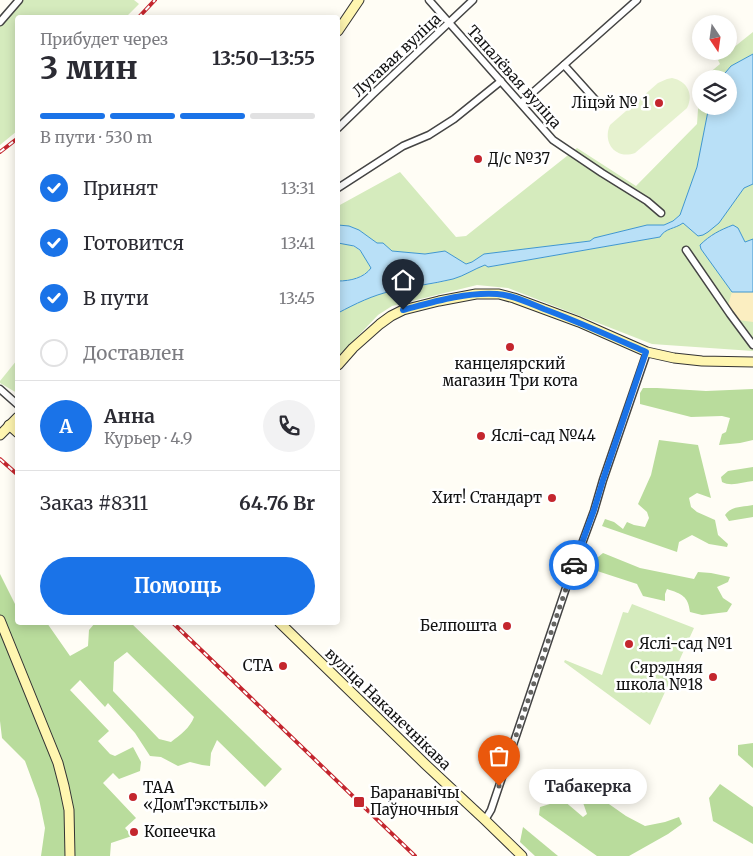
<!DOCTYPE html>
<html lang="ru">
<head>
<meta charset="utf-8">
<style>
	:root { --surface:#fff; --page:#f2f2f3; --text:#2b2b33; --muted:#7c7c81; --line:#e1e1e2; --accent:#1a73e8 }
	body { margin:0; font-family:Merriweather,serif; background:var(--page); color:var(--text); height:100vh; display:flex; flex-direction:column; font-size:19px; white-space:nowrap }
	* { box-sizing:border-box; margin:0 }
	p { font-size:16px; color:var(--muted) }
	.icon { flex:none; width:28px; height:28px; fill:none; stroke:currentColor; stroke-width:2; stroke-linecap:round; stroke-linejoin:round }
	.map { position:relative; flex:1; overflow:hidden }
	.details { position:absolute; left:15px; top:15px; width:325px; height:610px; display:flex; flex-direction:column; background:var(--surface); border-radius:5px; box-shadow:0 2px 12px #0003 }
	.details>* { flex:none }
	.needle { width:32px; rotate:167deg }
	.tools { position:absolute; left:692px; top:15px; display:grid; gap:10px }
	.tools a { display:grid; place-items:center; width:45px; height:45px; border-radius:50%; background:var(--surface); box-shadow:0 2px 12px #0003; font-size:25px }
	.pin { position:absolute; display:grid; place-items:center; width:42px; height:42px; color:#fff; margin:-51px -21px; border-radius:50% 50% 50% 0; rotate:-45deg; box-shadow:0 0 5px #0007 }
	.pin .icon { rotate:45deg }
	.courier { position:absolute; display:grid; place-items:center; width:50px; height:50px; margin:-25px; border:4px solid #1a73e8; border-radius:50%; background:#fff; color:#222; box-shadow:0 1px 6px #0007 }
	.bubble { position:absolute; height:35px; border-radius:18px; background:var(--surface); box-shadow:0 2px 12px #0003; font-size:16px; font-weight:700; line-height:35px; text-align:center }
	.overview em { font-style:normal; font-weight:700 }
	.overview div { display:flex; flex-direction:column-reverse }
	.overview { display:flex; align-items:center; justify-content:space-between; height:85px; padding:0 25px }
	h1 { font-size:32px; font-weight:700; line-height:38px }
	.bar { display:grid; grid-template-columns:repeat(4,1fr); gap:8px 5px; align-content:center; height:60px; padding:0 25px }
	.bar i { height:6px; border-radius:4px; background:var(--line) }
	.bar .on { background:var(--accent) }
	.bar p { grid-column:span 4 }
	.line { display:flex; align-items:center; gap:12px; padding:0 25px; border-top:1px solid var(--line) }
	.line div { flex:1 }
	.round { display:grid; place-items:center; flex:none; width:52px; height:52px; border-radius:26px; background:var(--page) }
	ol { padding:0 25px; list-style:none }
	li { display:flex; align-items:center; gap:15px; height:55px }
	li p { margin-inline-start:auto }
	li .icon { padding:5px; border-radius:50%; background:var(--accent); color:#fff; stroke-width:4 }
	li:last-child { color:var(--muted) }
	li i { width:28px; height:28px; border:2px solid var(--line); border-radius:50% }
	.primary-button { display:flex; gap:10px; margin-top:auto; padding:10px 25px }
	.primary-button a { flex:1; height:58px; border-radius:30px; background:var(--accent); color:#fff; font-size:20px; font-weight:700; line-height:58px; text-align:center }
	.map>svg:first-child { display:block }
</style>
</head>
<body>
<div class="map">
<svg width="753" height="856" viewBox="0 0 753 856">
	<rect width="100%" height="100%" fill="#fffdf5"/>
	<!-- green -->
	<g fill="#d5ebbd">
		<path d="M20,0H134L139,4L126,17L18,18L17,131L0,145V25Z"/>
		<path d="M753,32V54L731,66L720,79H702L720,64L718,60Z"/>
		<path d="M701,80V106H709L697,167L680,215L673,221L664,225H647L594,238L590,241L484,254L472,262L466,264L445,251L425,254L392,251L386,246L377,243L359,230L349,226L338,225V206L400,172L456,237L466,236L577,148L636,186L697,124L700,81Z"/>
		<path d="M753,184V239L745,242L738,228L710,236L700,245L701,249L732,291L753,292V351L652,344L508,288L477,285L392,306L378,315L338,357V313C355,304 373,295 392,291C412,286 433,285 453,279C464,276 474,269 485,265L489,267L660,237C666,227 674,229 683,223L698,236L719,223L744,188Z"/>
		<path d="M338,243C361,247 359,248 371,268C363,278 350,280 338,281Z"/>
		<path d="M17,360V393L0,383V381Z"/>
		<path d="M632,604L694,628L650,725L564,662L565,660L602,675L623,612L628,613Z"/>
	</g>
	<!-- forest -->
	<g fill="#b9dc9c" fill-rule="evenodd">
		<path d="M643,388H657L706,391L753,389V440L740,443L719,445L722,434L726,432L730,418L722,416L691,417L640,404V393Z"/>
		<path d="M659,440L698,445L711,498L697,493L689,498L691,507L697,512L715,520L718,535L728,544L727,547L709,544L692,535L679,542L677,552L602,526L605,519L614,522L623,529L627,522L634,525L645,527L649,518L647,512L638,504L651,475Z"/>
		<path d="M753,467V481C743,482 731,487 722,482L721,477L728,471Z"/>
		<path d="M753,505V517L729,521L725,515C731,506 743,507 753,505Z"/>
		<path d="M603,553L640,568L694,579L698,572L711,573L730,577L728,582L717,587L723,598L732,604L727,612L702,615L690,612C688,596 682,594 667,589L665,594V601L643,596L637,584L591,569L592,562Z"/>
		<path d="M0,574L16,606H17L18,622L47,623L70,656L88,646L89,630L95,623H131L282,769L265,787L217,740L211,753L210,766L202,765L190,762L178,766L161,757L150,756L135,733L108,703L105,707L80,680L70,690L109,731L98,741L110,754L115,756L133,747L141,762L140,771L119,779L113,773L103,783L136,818L125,828L132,836L111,843L110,856H41L45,828L39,799L25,761L2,738L0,721ZM127,652L194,717C190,728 180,735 171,742L159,739L113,691L114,662Z"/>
		<path d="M753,743V768L738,755V745Z"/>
		<path d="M720,784L753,807V844L713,821L709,798Z"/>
		<path d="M589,790L626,816L645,826L665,822L679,817L682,824L668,834L629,856H597L539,815L540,807L563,800L583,817L587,814L580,794Z"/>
		<path d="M523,827L558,856H535L520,842Z"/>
	</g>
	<!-- sand -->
	<path fill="#fbeec1" d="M732,292H753V322L738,320L728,305Z"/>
	<!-- pitch -->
	<path fill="#e6f2cf" d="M672,78C687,81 694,94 687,108L635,153C616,160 602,143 610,125L658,83L667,79Z"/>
	<!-- water -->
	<g fill="#b9e0f7" stroke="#3f96cf">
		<path d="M753,54V184L744,188L719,223L708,232L703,235L698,236L683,223C675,229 665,228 660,237L488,267L485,265C474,269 464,276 453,279C433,284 412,286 392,291C373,295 355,304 338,313V281C350,281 364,278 371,268L360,250L354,246L338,243V225L349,226L359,230L377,243H383L392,251L425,254L445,251L466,264L472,262L484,254L590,241L594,238L647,225H664L673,221L680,215L697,167L709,106H729V79H720L731,66Z"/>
		<path d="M733,225L738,228L745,242L753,239V292H732L701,249L700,245C710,235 720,230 733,225Z"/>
	</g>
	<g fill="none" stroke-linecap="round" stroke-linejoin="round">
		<defs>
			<g id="street">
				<path d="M429,0L553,140L602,173L647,201L661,213"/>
				<path d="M0,22L19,0"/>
				<path d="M564,65L600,105"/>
				<path d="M521,103L637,0"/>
				<path d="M338,128L373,94L473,0"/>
				<path d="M338,188L403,146L429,135L454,119L501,81"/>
				<path d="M686,250L730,314L753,345"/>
				<path d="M0,389L18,405"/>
				<path d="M485,820L491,810L570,576L594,511L603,480L647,352"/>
			</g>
			<g id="secondary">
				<path d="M338,31L359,0"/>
				<path d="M338,365L353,348L380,324L391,316L403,310L439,301L476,294H499L514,298L579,322L647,352L674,358L702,361L753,362"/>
				<path d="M9,425L18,433"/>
				<path d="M0,435L18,417"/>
				<path d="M0,620L58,763L64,786L69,810L70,856"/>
				<path d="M279,622L425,764L485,820L522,856"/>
			</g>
		</defs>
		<!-- street casing -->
		<use href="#street" stroke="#444" stroke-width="9"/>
		<!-- secondary casing -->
		<use href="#secondary" stroke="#333" stroke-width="11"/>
		<!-- street -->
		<use href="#street" stroke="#fff" stroke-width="6"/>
		<!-- secondary -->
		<use href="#secondary" stroke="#fff6b0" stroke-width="9"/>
		<defs>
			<g id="rail">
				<path d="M138,18L155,0"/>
				<path d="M0,152L18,138"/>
				<path d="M0,459L18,475"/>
				<path d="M172,622L415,856"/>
			</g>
		</defs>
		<!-- rail casing -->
		<use href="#rail" stroke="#c4262e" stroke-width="4"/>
		<!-- rail -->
		<use href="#rail" stroke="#fff" stroke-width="2" stroke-dasharray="5.5" stroke-linecap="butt"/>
	</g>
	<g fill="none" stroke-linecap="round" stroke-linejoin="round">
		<!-- done -->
		<path stroke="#646461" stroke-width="5" stroke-dasharray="0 9" d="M499,786L574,565"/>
		<!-- route -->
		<path stroke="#1a73e8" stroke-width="6" d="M403,310C433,302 465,292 497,294C513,295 529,303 544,309C579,322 612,337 646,352L603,480L594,510L574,565"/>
	</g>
	<!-- markers -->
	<g fill="#c4262e" stroke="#fff" stroke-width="2">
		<circle cx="659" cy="103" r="5"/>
		<circle cx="478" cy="159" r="5"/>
		<circle cx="510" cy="347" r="5"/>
		<circle cx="481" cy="436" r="5"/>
		<circle cx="552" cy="498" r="5"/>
		<circle cx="507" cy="626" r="5"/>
		<circle cx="629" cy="644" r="5"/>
		<circle cx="283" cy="666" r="5"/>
		<circle cx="713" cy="677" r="5"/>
		<circle cx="133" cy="797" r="5"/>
		<rect x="353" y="796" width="12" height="12" rx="2.5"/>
		<circle cx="134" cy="832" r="5"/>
	</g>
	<g text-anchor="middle" stroke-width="5" stroke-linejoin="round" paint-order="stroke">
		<!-- street labels -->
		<g font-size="15" fill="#111" stroke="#fff">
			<text transform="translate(397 55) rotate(-43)" y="5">Лугавая вуліца</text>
			<text transform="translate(514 77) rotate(48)" y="5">Тапалёвая вуліца</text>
			<text transform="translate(388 709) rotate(44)" y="5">вуліца Наканечнікава</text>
		</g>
		<!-- poi labels -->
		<g font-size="15" fill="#111" stroke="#fff" text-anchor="start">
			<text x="649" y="108" text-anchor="end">Ліцэй № 1</text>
			<text x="488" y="164">Д/с №37</text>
			<text x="510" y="369" text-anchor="middle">канцелярский<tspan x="510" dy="17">магазин Три кота</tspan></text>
			<text x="491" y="441">Яслі-сад №44</text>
			<text x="542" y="503" text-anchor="end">Хит! Стандарт</text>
			<text x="497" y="631" text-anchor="end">Белпошта</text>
			<text x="639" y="649">Яслі-сад №1</text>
			<text x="273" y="671" text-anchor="end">СТА</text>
			<text x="703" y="673" text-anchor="end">Сярэдняя<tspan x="703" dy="17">школа №18</tspan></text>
			<text x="143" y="793">ТАА<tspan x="143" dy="17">«ДомТэкстыль»</tspan></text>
			<text x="370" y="798">Баранавічы<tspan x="370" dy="17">Паўночныя</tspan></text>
			<text x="144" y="837">Копеечка</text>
		</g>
	</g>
</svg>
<div class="tools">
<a><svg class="needle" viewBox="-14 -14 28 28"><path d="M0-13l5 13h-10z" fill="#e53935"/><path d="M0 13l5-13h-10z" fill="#7c7c81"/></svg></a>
<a><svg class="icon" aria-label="layers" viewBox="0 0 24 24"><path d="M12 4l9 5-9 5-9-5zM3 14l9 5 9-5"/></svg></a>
</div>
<div class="pin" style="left:499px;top:786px;background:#ea580c"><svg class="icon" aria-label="bag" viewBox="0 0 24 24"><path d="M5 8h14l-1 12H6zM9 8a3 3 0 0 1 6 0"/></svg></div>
<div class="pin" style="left:403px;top:310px;background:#1f2937"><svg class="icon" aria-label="home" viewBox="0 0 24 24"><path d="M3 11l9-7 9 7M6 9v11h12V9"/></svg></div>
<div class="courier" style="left:574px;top:565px"><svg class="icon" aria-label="car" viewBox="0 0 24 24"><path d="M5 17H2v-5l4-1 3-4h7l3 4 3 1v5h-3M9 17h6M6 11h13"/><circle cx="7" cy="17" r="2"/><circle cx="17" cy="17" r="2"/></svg></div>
<div class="bubble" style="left:529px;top:769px;width:118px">Табакерка</div>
<section class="details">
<div class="overview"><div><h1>3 мин</h1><p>Прибудет через</p></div><em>13:50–13:55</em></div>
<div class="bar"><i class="on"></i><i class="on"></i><i class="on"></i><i></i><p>В пути · 530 m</p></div>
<ol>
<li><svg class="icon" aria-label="check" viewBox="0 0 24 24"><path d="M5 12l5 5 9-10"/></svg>Принят<p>13:31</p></li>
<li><svg class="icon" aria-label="check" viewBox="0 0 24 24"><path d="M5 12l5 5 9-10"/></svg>Готовится<p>13:41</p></li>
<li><svg class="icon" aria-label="check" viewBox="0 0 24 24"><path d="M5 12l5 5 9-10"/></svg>В пути<p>13:45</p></li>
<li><i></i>Доставлен</li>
</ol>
<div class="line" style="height:90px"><b class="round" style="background:var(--accent);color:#fff">А</b><div><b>Анна</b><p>Курьер · 4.9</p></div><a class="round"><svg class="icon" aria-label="phone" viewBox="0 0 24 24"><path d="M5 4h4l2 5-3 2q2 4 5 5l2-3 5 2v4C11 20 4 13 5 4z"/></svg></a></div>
<div class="line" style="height:65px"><div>Заказ #8311</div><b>64.76 Br</b></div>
<div class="primary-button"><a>Помощь</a></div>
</section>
</div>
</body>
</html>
